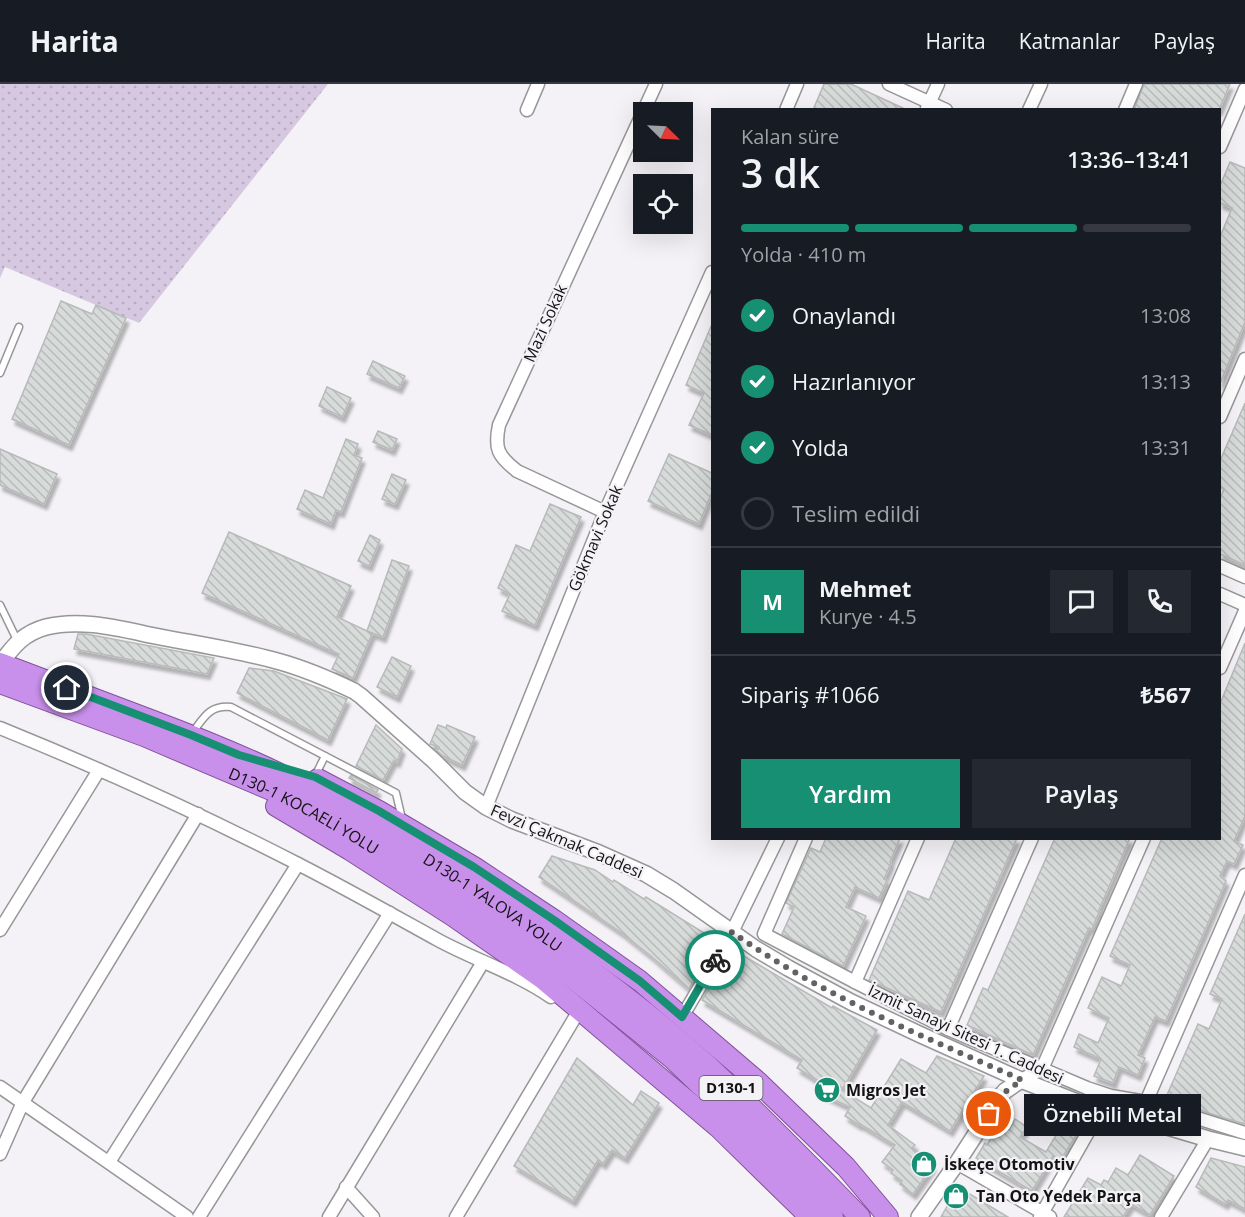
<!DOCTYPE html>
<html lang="tr">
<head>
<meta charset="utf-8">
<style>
	:root { --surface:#171b24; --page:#242831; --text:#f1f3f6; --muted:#9ea1a6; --line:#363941; --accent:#168f73 }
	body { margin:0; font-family:"Open Sans",sans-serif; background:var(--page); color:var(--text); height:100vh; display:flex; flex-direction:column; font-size:22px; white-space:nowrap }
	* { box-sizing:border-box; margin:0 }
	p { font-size:20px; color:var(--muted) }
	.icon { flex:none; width:33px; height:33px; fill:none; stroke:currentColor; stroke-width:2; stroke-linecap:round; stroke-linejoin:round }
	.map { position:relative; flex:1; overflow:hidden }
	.panel { position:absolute; left:711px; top:24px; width:510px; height:732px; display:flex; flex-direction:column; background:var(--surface); border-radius:0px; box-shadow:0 6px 24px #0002 }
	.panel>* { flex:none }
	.needle { width:39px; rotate:114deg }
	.fabs { position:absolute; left:633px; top:18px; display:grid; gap:12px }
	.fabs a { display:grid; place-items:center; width:60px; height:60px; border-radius:0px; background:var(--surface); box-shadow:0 6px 24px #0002; font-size:30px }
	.pin { position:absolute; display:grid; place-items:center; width:51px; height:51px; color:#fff; margin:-26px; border:3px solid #fff; border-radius:50%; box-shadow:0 2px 6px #0007 }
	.courier { position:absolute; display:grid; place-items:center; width:60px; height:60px; margin:-30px; border:4px solid #168f73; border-radius:50%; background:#fff; color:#222; box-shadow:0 2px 8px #0007 }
	.bubble { position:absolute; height:42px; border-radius:0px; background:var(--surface); box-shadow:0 6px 24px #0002; font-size:20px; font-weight:600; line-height:42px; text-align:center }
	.summary em { font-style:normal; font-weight:600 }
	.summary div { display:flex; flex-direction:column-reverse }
	.summary { display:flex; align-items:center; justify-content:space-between; height:102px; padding:0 30px }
	h1 { font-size:39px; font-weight:600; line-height:45px }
	.bar { display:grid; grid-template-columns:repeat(4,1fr); gap:9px 6px; align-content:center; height:72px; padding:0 30px }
	.bar i { height:8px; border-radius:4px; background:var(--line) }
	.bar .selected { background:var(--accent) }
	.bar p { grid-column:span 4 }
	.line { display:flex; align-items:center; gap:15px; padding:0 30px; border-top:2px solid var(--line) }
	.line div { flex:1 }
	.round { display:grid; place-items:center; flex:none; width:63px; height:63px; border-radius:0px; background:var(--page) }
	ol { padding:0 30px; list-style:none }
	li { display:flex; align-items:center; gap:18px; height:66px }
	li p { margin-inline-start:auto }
	li .icon { padding:6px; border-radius:50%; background:var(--accent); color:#fff; stroke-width:4 }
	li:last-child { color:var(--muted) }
	li i { width:33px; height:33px; border:3px solid var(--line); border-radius:50% }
	.primary-button { display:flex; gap:12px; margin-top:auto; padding:12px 30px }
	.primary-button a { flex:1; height:69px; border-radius:0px; background:var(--accent); color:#fff; font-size:24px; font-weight:600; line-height:69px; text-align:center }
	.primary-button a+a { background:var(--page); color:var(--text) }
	header { display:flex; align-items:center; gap:36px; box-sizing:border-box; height:84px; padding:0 30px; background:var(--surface); border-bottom:2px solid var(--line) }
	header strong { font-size:28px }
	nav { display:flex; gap:33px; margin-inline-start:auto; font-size:21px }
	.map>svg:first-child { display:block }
</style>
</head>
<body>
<header>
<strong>Harita</strong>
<nav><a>Harita</a><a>Katmanlar</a><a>Paylaş</a></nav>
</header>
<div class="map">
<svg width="1245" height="1133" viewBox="0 0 1245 1133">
	<defs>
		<pattern id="grass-dots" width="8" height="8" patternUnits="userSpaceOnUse" patternTransform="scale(1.5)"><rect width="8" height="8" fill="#d7c8e1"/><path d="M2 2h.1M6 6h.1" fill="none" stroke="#b8abc0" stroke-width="1.8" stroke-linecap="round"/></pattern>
		<pattern id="building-back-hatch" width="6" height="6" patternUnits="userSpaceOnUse" patternTransform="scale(1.5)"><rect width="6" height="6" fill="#d7dbda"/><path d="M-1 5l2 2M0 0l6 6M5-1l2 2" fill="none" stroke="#b8bbba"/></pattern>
		<filter id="shadow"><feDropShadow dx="3" dy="5.5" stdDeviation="1.5" flood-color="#0004"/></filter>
	</defs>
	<rect width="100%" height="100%" fill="#f4f2f6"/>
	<!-- grass -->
	<path fill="url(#grass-dots)" d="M0,0H328L139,239L5,183L0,194Z"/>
	<!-- building -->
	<g fill="url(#building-back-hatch)" stroke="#b7bab9" stroke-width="1.5" filter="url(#shadow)">
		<path d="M824,0H851L907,26H813Z"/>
		<path d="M1144,0H1230L1219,26H1134Z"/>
		<path d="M1230,78L1245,84V238L1220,300V153L1232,124L1220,119V102Z"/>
		<path d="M61,217L92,230L96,221L126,234L69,361L12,335Z"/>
		<path d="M712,240V351L689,341L704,309L686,301Z"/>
		<path d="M373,277L405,292L399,304L367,290Z"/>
		<path d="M327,303L351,314L342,333L319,322Z"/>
		<path d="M1245,319V481L1220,470V415L1224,405L1220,403V377Z"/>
		<path d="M378,347L397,355L392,366L373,358Z"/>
		<path d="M346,355L358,360L354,371L362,374L341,428L336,426L331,440L297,425L305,406L323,414Z"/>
		<path d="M0,365L57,390L44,420L0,401Z"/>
		<path d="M669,370L712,389V408L699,440L648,417Z"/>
		<path d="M392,390L406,396L395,420L382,415Z"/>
		<path d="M550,420L581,433L535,541L502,527L510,510L498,504L516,461L530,467Z"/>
		<path d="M229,448L351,502L337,533L367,547L392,476L409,482L383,553L367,547L372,550L353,594L332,585L339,570L202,509Z"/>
		<path d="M370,451L380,456L369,482L358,477Z"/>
		<path d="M78,550H86L214,574L207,590L74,565Z"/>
		<path d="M1245,559V732L1234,757L1243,761L1234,780L1227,777L1220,792L1226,797L1166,937L1155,933L1138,971L1145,974L1138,991L1119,983L1113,999L1094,992L1101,975L1074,963L1079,950L1098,959L1109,934L1088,924L1102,893L1121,902L1130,881L1110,872L1162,754H1220V620Z"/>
		<path d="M392,573L411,582L397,613L377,603Z"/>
		<path d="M249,584L274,587L347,615L328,656L237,609Z"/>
		<path d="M376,641L402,665L397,678L394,676L383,696L356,682Z"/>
		<path d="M438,641L446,644L447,641L475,653L462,681L443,672L437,667L439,663L430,660Z"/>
		<path d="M351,691L378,706L376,709L349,694Z"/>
		<path d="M826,754H900L890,778L891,779L884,795L887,796L879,814L855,803L846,823L866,832L843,882L782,850L794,823L786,819L811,764L820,768Z"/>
		<path d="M956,754H1017L941,928L869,896L908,807L929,816Z"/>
		<path d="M1055,754H1130L1099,826H1100L1092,845L1089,844L1033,971L967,941L983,904L988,906Z"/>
		<path d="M552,772L595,786L613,798L614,796L644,815L646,813L717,857L689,905L652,873L622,849L539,793Z"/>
		<path d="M1245,830V1040L1208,1029L1167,1011L1198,940L1209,945L1222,915L1210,910Z"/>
		<path d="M732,865L832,924L833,922L877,946L842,1006L871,1024L901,975L926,989L937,972L984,992L950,1047L902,1018L888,1041L915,1061L912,1064L923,1071L921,1074L933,1082L913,1110L900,1100L902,1097L891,1089L893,1086L882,1078L895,1061L860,1040L859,1041L845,1032L850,1023L817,1008L822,999L797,984L802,976L702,916Z"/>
		<path d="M577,974L633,1021L641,1007L659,1019L625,1074L612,1066L603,1080L598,1076L573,1117L514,1082Z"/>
		<path d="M1067,1033L1082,1042L1060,1077L1053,1072L1032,1107L976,1074L985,1059L987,1061L1000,1040L1009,1046L1015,1035L1027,1043L1020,1053L1046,1068Z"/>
		<path d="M1140,1071L1174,1092L1150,1131L1131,1120L1123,1133H1064L1088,1094L1101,1101L1104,1096L1108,1098L1116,1084L1128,1091Z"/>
		<path d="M1211,1074L1245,1083V1125L1228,1116L1225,1120L1196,1103Z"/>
		<path d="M958,1103L1008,1133H941Z"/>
	</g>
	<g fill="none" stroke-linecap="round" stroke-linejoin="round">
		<defs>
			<g id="service">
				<path d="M0,289L19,243"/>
				<path d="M0,521L18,558"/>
				<path d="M193,648C204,633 210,621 231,623L396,709L402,735"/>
				<path d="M315,692L325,672"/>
			</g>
			<g id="minor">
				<path d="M889,0L946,26"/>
				<path d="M927,24L938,0"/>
				<path d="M527,26L538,0"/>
				<path d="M786,26L797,0"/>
				<path d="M1029,26L1041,0"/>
				<path d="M1125,26L1136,0"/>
				<path d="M1220,63L1245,5"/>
				<path d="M1220,333L1245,275"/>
				<path d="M605,428L517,387C498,372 494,365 499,341L656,0"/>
				<path d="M1220,482L1245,493"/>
				<path d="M1220,510L1245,521"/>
				<path d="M1220,584L1245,527"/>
				<path d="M0,644C101,685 201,730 298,780C345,804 391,830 438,856C475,876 516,889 551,913"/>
				<path d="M486,723L605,428L712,188"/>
				<path d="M806,754L764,850L855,898L948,945L1087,1004L1111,1012L1146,1018L1245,1049"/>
				<path d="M0,846L99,686"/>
				<path d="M855,898L918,754"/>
				<path d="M682,933L732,848L778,754"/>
				<path d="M948,945L1032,754"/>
				<path d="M1021,996L1042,985L1144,754"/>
				<path d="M0,1003L187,1133"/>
				<path d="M1146,1018L1245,791"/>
				<path d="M0,1070L23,1018L198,730"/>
				<path d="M109,1078L298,780"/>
				<path d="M957,1079L1050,1133"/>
				<path d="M346,1103L373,1133"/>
				<path d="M199,1133L390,829"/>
				<path d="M329,1133L483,878"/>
				<path d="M456,1133L577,930"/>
				<path d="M1040,1133L1100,1027"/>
				<path d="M1161,1133L1208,1055"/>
			</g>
			<g id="tertiary">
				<path d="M1,579C14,561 24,549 46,543C81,534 121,545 155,552C196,560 237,566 277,577C303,584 329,595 354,607L361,612L433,676L465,708L486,723L512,736L599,769L646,790L674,807L756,865L788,884L851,918L921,951L1021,996L1100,1027L1120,1031L1134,1033L1208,1055L1245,1064"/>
				<path d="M919,1133L957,1079L999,1014L1005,1007L1021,996"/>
			</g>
			<g id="trunk">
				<path id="s1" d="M0,579C50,598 101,617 151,636C207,657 264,680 318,709C362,733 404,760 447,787C537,845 625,907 705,979C759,1029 809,1081 860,1133"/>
				<path id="s2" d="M0,599L144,652L271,706L319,731L348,748L480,830L565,888L673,975L775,1073L833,1133"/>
				<path d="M318,695L379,727L474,783L554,836L640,897L757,997L846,1083L888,1133"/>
				<path d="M276,722L350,766L453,832L543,895L718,1043L810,1133"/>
			</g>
		</defs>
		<!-- service casing -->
		<use href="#service" stroke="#979699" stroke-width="9"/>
		<!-- minor casing -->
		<use href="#minor" stroke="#979699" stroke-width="15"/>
		<!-- tertiary casing -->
		<use href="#tertiary" stroke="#979699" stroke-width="18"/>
		<!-- trunk casing -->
		<use href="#trunk" stroke="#80529b" stroke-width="22"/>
		<!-- service -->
		<use href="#service" stroke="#fff" stroke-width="6"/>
		<!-- minor -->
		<use href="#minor" stroke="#fff" stroke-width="12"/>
		<!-- tertiary -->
		<use href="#tertiary" stroke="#fff" stroke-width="15"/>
		<!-- trunk -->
		<use href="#trunk" stroke="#c890ea" stroke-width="20"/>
	</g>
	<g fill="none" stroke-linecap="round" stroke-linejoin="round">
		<!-- done -->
		<path stroke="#626163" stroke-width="6" stroke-dasharray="0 10.8" d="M715,876L732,848C820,911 923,952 1022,996L1005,1008L989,1030"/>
		<!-- route -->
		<path stroke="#168f73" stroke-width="8" d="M67,604L191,651L239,671L315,693L379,727L474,783L554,836L640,897L682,933L715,876"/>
	</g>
	<!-- icons -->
	<defs>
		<symbol id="supermarket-disc" viewBox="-11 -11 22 22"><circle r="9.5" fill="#168f73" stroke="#f4f2f6"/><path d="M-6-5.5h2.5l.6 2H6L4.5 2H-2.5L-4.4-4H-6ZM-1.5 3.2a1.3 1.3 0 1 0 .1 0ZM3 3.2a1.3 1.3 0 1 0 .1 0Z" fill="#fff"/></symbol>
		<symbol id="shop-disc" viewBox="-11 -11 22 22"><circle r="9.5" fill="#168f73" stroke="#f4f2f6"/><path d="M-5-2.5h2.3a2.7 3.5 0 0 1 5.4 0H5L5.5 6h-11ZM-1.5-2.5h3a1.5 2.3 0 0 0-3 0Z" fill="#fff"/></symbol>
	</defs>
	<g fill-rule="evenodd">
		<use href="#supermarket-disc" x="812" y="991" width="30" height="30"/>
		<use href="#shop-disc" x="909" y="1065" width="30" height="30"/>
		<use href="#shop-disc" x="941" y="1097" width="30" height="30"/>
	</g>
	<g text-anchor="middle" stroke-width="4.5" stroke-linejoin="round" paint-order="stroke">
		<!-- shield labels -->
		<rect fill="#f4f2f6" stroke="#565658" stroke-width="1.5" x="699.5" y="992" width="63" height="24" rx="4.5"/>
		<g font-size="15" font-weight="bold" fill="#131314">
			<text x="731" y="1009">D130-1</text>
		</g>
		<!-- street labels -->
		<g font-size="16" fill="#131314" stroke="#f4f2f6">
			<text transform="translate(545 239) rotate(-66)" y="6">Mazi Sokak</text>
			<text transform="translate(595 454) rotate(-67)" y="6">Gökmavi Sokak</text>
			<text dy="6" stroke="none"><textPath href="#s2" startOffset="330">D130-1 KOCAELİ YOLU</textPath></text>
			<text transform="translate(567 757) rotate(23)" y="6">Fevzi Çakmak Caddesi</text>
			<text dy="6" stroke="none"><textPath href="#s1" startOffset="550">D130-1 YALOVA YOLU</textPath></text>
			<text transform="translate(966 950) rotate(25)" y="6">İzmit Sanayi Sitesi 1. Caddesi</text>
		</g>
		<!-- poi labels -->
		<g font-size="16" font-weight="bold" fill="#131314" stroke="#f4f2f6" text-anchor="start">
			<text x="846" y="1012">Migros Jet</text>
			<text x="944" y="1086">İskeçe Otomotiv</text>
			<text x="976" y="1118">Tan Oto Yedek Parça</text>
		</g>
	</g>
</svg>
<div class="fabs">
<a><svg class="needle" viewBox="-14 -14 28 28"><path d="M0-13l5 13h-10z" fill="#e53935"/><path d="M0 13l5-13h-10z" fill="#9ea1a6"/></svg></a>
<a><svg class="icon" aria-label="locate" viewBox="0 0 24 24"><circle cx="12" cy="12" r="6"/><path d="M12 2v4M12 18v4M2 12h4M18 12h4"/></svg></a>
</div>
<div class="pin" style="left:989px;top:1030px;background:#ea580c"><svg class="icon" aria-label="bag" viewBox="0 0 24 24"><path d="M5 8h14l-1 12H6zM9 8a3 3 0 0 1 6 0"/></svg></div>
<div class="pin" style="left:67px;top:604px;background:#1f2937"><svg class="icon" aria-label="home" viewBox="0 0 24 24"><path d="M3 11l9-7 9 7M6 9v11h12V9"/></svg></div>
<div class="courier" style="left:715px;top:876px"><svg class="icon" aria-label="bike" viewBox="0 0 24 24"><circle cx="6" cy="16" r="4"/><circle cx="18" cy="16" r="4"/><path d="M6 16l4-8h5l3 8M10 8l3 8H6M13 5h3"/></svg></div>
<div class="bubble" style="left:1024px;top:1010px;width:177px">Öznebili Metal</div>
<section class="panel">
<div class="summary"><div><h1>3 dk</h1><p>Kalan süre</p></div><em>13:36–13:41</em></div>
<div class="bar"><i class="selected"></i><i class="selected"></i><i class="selected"></i><i></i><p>Yolda · 410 m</p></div>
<ol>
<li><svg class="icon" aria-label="check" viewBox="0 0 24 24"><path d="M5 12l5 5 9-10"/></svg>Onaylandı<p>13:08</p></li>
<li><svg class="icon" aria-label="check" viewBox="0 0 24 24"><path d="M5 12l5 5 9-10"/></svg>Hazırlanıyor<p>13:13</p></li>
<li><svg class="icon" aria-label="check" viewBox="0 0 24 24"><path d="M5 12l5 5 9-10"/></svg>Yolda<p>13:31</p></li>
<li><i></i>Teslim edildi</li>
</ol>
<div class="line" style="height:108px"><b class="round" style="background:var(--accent);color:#fff">M</b><div><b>Mehmet</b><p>Kurye · 4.5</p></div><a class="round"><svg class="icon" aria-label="chat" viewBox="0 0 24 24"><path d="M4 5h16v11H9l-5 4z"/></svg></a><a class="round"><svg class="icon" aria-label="phone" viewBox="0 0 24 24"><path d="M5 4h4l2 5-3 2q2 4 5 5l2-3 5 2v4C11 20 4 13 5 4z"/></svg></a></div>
<div class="line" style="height:78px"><div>Sipariş #1066</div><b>₺567</b></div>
<div class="primary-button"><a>Yardım</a><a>Paylaş</a></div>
</section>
</div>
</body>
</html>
